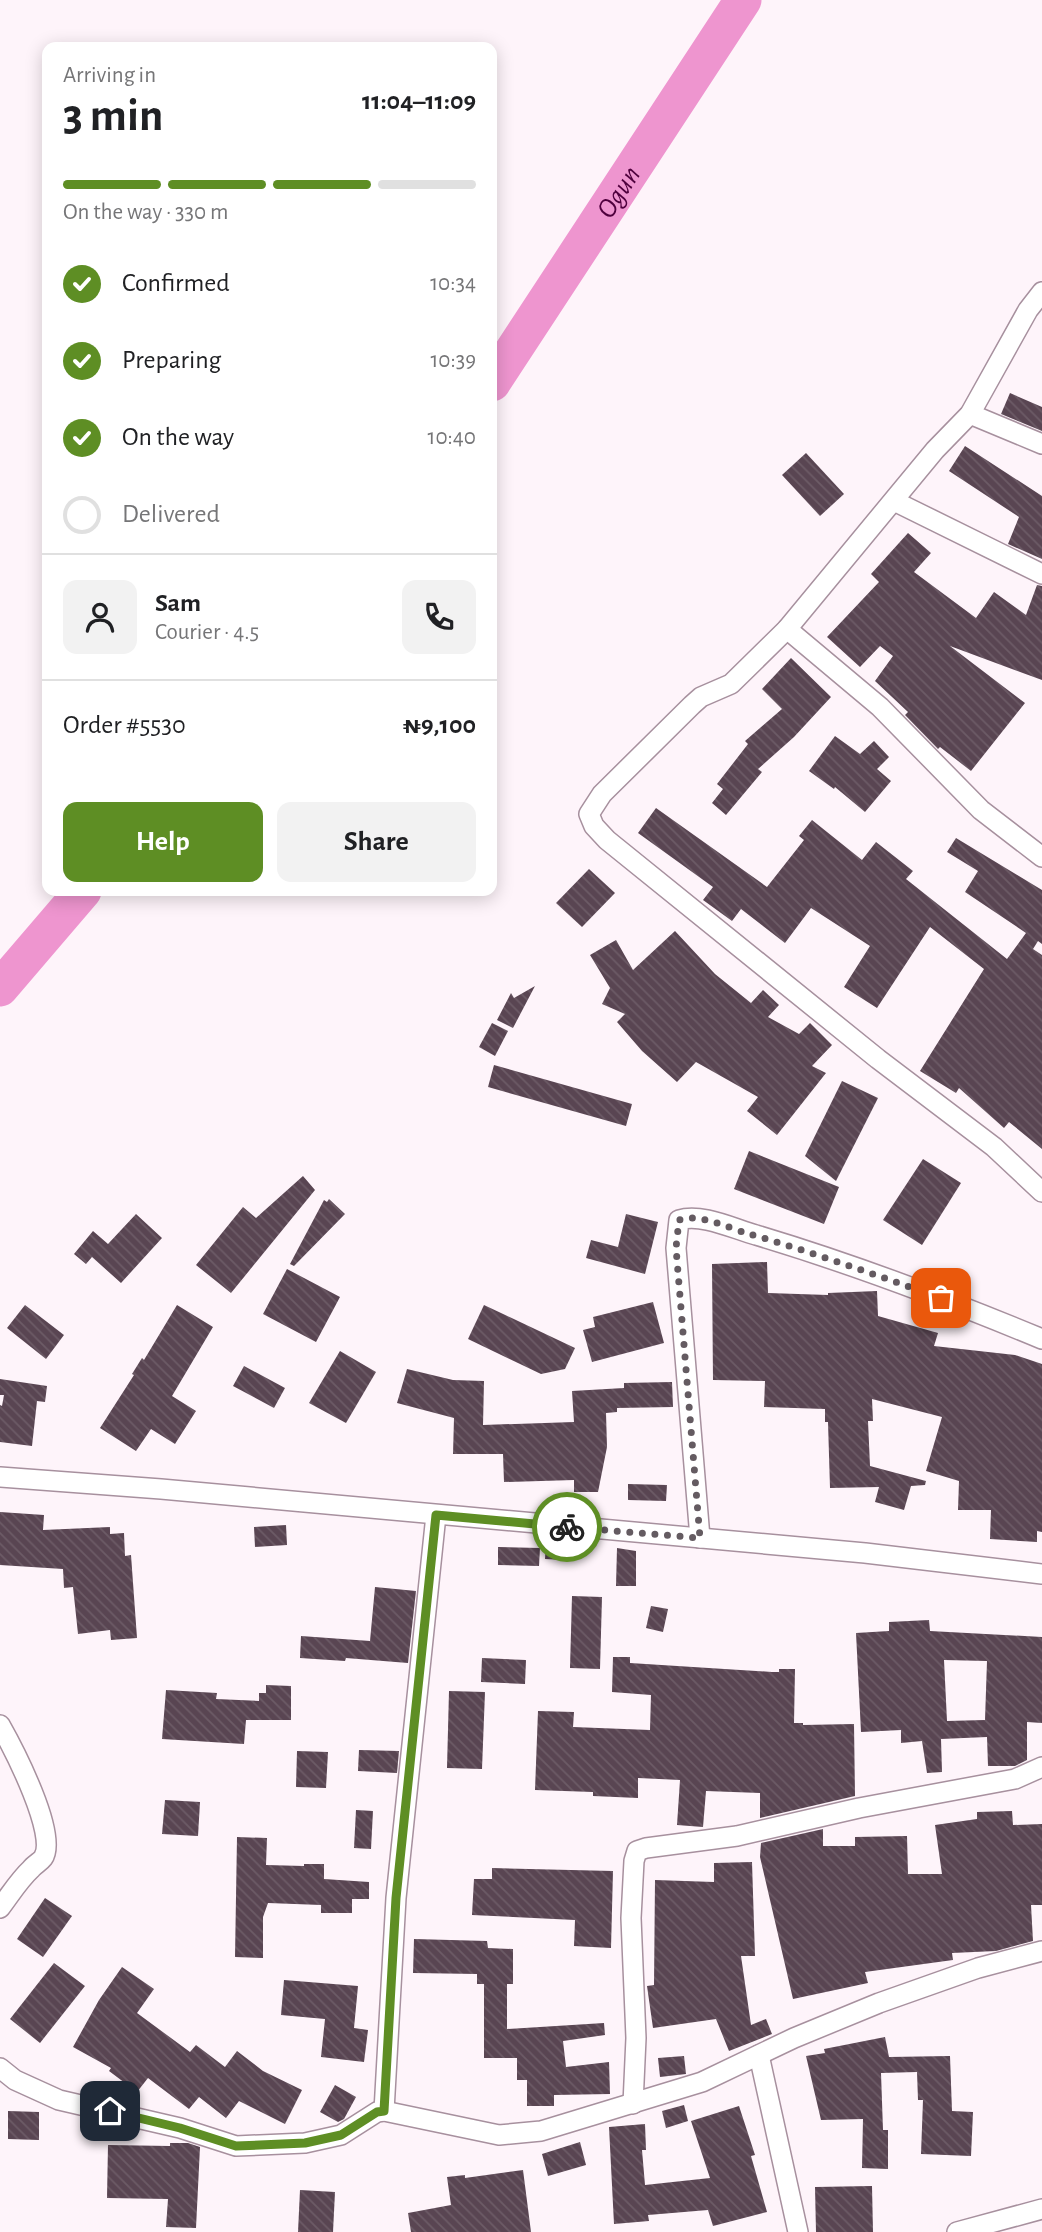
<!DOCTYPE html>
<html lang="en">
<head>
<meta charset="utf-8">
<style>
	:root { --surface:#fff; --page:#f2f2f2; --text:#202124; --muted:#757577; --line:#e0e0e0; --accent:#5e8e24 }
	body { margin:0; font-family:"Alegreya Sans",sans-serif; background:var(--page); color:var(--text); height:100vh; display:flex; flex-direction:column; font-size:26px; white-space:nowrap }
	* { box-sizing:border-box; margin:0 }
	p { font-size:23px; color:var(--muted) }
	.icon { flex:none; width:38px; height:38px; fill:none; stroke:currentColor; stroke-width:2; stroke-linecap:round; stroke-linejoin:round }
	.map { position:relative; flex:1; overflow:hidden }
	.details { position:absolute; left:42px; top:42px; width:455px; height:854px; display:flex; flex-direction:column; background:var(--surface); border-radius:14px; box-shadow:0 4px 18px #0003 }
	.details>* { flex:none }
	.pin { position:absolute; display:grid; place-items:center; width:60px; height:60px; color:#fff; margin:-30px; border-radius:14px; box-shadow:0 4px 10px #0006 }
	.courier { position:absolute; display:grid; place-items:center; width:70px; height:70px; margin:-35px; border:5px solid #5e8e24; border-radius:50%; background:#fff; color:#222; box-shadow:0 2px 9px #0007 }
	.overview em { font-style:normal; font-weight:700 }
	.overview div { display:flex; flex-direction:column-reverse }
	.overview { display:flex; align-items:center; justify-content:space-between; height:119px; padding:0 21px }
	h1 { font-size:46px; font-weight:700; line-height:52px }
	.bar { display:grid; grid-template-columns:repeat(4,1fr); gap:10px 7px; align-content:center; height:84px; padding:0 21px }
	.bar i { height:9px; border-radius:5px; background:var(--line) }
	.bar .selected { background:var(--accent) }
	.bar p { grid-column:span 4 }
	.line { display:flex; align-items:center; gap:18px; padding:0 21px; border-top:2px solid var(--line) }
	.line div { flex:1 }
	.round { display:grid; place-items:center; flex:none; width:74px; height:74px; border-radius:14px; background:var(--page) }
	ol { padding:0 21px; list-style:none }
	li { display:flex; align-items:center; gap:21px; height:77px }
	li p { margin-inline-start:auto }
	li .icon { padding:7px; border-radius:50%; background:var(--accent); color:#fff; stroke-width:4 }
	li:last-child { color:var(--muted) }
	li i { width:38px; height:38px; border:4px solid var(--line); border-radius:50% }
	.button { display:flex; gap:14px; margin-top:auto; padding:14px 21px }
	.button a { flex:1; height:80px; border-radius:14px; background:var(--accent); color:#fff; font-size:28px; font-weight:700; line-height:80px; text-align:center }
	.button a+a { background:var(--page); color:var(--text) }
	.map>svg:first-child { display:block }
</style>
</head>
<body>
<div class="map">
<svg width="1042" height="2232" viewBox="0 0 1042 2232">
	<defs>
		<pattern id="building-back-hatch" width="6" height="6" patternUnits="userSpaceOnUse" patternTransform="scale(1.75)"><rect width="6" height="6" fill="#594552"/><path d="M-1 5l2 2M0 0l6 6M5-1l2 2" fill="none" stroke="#6c5b66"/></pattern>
	</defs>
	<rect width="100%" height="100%" fill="#fef4fa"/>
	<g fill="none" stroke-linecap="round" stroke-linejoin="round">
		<!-- river -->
		<g stroke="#ee95cf" stroke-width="37">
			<path id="s1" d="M492,383L743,0"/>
			<path d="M0,988L83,891"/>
		</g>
	</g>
	<!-- building -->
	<g fill="url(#building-back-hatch)" fill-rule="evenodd">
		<path d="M1010,393L1042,407V431L1001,414Z"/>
		<path d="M965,446L1042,496V559L1008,544L1019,517L949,471Z"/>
		<path d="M806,453L844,494L820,516L782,475Z"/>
		<path d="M908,533L931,553L914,572L976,618L994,592L1026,615L1037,585L1042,586V680L950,646L1025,703L971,771L940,747L938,749L905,715L908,712L875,681L893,656L880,646L860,667L827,637L879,582L871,574Z"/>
		<path d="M791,658L831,697L794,737L758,769L762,772L726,815L712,803L723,789L717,784L748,744L745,741L782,709L762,689Z"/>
		<path d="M835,736L860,754L874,741L889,757L877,769L891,781L865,812L835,787L834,789L809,771Z"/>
		<path d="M656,808L767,887L804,840L799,836L812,820L862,860L876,842L913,871L906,879L1007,959L1026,933L965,892L978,871L947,852L956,838L1042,890V944L1038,941L1033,949L1042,955V1149L1009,1122L1004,1128L959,1088L956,1093L920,1071L984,969L930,927L877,1008L844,987L870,946L811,908L785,943L741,909L732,921L703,900L713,887L638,833Z"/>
		<path d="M589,869L615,893L582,927L556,903Z"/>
		<path d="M675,931L715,974L751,1003L763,990L779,1005L768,1017L799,1034L810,1023L832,1045L812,1066L826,1073L777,1135L747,1111L758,1097L696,1062L677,1082L642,1051L617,1022L625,1014L602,1004L610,988L590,955L616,940L633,970Z"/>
		<path d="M535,986L513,1028L497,1020L511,993L514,998Z"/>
		<path d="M492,1023L508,1031L495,1056L479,1047Z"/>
		<path d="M494,1065L632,1104L626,1126L488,1087Z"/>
		<path d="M842,1081L878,1098L836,1181L805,1156Z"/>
		<path d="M749,1151L839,1187L824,1224L734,1189Z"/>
		<path d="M923,1159L961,1183L922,1245L883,1220Z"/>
		<path d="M303,1176L315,1190L231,1293L196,1265L243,1207L256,1218Z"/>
		<path d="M329,1199L345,1214L294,1266L290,1264L324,1200L327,1202Z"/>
		<path d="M136,1214L162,1238L121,1283L92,1257L86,1264L74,1254L93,1231L108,1244Z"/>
		<path d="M626,1214L658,1222L645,1274L586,1258L591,1240L618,1247Z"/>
		<path d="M767,1262L768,1293L828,1295V1293L877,1291L878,1316L938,1333L934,1346L1015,1355L1042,1364V1532L1037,1531V1542L990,1539L991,1510H958L959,1481L926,1471L942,1417L872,1399L873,1421H868L870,1466L926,1481L925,1485L911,1486L904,1510L875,1502L879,1487L830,1488L828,1422H825V1409L764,1407L765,1381L713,1380L712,1264Z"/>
		<path d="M287,1269L340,1297L316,1342L263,1314Z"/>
		<path d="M653,1302L664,1343L592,1362L583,1330L595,1327L593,1317Z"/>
		<path d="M25,1305L64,1335L46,1359L7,1328Z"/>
		<path d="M177,1305L213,1327L172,1396L196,1411L175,1444L151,1429L136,1451L100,1428L134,1375L132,1374L142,1358L144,1360Z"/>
		<path d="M484,1305L575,1348L565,1369L541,1374L468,1339Z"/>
		<path d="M340,1351L376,1372L346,1423L309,1403Z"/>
		<path d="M244,1366L285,1388L274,1408L233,1386Z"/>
		<path d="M407,1369L453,1380L484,1381L483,1425L574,1422L572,1391L624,1388V1383L672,1382L673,1407L617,1408V1412L606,1413L607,1447L598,1492H574V1480L504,1482L503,1454H453L454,1418L397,1403Z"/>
		<path d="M0,1379L47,1386L45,1402L37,1401L32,1446L0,1442V1405L2,1406L4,1395H0Z"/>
		<path d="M628,1484L667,1485L666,1501L628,1500Z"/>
		<path d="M0,1512L44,1515L43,1530L110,1527V1534L124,1533L125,1556L131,1555L137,1638L111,1640L110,1630L78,1634L73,1587L64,1588L63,1569L0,1565Z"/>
		<path d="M286,1525L287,1545L255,1547L254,1527Z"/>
		<path d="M546,1542L566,1543L565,1560L545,1559Z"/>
		<path d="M498,1547L540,1548L539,1566L498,1565Z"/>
		<path d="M617,1548L636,1551V1586H616Z"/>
		<path d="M375,1587L416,1591L408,1663L346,1658L345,1661L300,1658L301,1636L370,1641Z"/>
		<path d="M572,1596L602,1597L600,1669L570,1668Z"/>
		<path d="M651,1606L668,1609L663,1632L646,1628Z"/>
		<path d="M929,1620L930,1631L1042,1637V1723L1027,1722V1760L1015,1766H988L987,1737L941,1739L942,1772L927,1773L922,1741L901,1743V1730L861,1732L856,1633L889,1631V1622ZM944,1660L987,1661L985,1720L947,1721Z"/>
		<path d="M613,1657H630V1663L772,1672H779V1669H795L794,1723H803V1725L854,1724L855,1796L760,1818V1793L706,1791L703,1827L677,1825L680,1780L638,1778V1798L593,1796V1792L535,1790L538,1711L574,1712L573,1727L650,1730L651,1695L612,1692Z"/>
		<path d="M482,1658L526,1660L525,1684L481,1682Z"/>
		<path d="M266,1685L291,1686V1720H246L244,1744L162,1739L166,1690L217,1693L216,1699L259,1701V1693H266Z"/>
		<path d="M449,1691L485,1692L482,1769L447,1768Z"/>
		<path d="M359,1750L399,1751L397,1773L358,1771Z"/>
		<path d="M297,1751L328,1752L326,1788L296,1787Z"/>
		<path d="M165,1800L200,1802L198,1836L162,1834Z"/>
		<path d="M356,1810L373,1811L371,1849L354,1848Z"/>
		<path d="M1012,1811L1013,1825L1042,1824V1905H1031L1033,1941L996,1951L952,1953L953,1960L865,1972L868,1983L793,1999L760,1857L761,1843L823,1829V1846H855V1837L907,1836L908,1874H942L935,1825L977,1819V1812Z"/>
		<path d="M237,1837L267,1838L266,1865L304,1866V1864H324V1879L369,1882V1899H352V1913H321V1905L268,1903L263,1917V1958L235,1957Z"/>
		<path d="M752,1862L755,1956H741L751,2025L766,2019L772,2034L729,2051L716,2019L653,2028L647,1986L654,1985L655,1880L714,1882V1863Z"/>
		<path d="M492,1868L613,1871L611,1948L574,1946L575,1920L472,1915L474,1879H492Z"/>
		<path d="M45,1898L72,1916L43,1957L17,1939Z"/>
		<path d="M414,1939L487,1941L488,1948L513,1949V1984H507V2029L604,2023L605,2035L563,2041L566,2067L609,2062L610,2094L554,2095V2106H527V2080H517V2058H484V1984H477V1974L413,1973Z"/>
		<path d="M54,1963L85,1986L40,2043L10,2019Z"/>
		<path d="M122,1967L154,1989L137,2013L190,2052L196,2045L225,2067L237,2051L263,2071L302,2090L285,2124L239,2101L226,2118L199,2097L189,2109L148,2078L137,2092L109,2071L111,2068L73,2047L99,2000Z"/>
		<path d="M284,1980L358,1986L354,2028L368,2030L364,2062L321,2057L325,2019L281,2015Z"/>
		<path d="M885,2037L889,2057L950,2056L952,2111L973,2112L971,2156L921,2154L923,2100H918L917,2072L881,2073L883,2130H888V2169L862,2168L863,2119L821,2120L806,2056L825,2053L824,2049Z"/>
		<path d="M684,2056L686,2074L660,2077L658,2058Z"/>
		<path d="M335,2085L356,2097L344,2119L338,2122L320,2112Z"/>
		<path d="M684,2105L688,2121L666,2128L662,2111Z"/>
		<path d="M739,2106L755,2155L751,2156L767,2212L713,2226L708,2210L648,2215L649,2221L614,2224L609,2127L645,2124L646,2150H642L645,2185L710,2178L691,2121Z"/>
		<path d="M8,2111L39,2112V2140L8,2139Z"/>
		<path d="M580,2142L586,2165L548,2176L542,2154Z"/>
		<path d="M170,2143H188L200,2147L196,2228L166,2227L168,2199L107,2198L108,2145L170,2146Z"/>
		<path d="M523,2170L531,2232H411L408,2213L451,2205L447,2177L465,2175V2178Z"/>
		<path d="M872,2186L873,2232H816L815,2187Z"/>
		<path d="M300,2190L335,2192L333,2232H298Z"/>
	</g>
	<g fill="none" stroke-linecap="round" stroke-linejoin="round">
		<defs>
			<g id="minor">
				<path d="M1042,292L1028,310L970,414L935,450L787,629L731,684L701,697L692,705L602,794L589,814L594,826L607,840L878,1059L994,1147L1042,1192"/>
				<path d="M970,414L1042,444"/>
				<path d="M894,501L1042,574"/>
				<path d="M787,629L880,707L981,810L1042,857"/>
				<path d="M0,1477L161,1489L865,1553L1042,1574"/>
				<path d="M700,1538L676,1248L679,1220C702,1213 734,1229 756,1235C853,1264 948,1300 1042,1339"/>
				<path d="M0,1725C13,1748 59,1836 43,1858C40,1862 34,1865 31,1869C19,1880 10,1895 0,1908"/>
				<path d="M759,2055L798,2232"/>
				<path d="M0,2068L15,2080L59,2100L180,2128L236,2146L305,2143L341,2135L377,2112L384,2111L499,2135L541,2131L702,2082L794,2038L879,2003L978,1968L1042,1951"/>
				<path d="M633,2104L636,2038L631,1918L634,1861L637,1851L646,1848L737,1836L859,1808L1015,1779L1042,1767"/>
				<path d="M384,2111L396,1898L436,1515"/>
				<path d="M957,2232L1042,2209"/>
			</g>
		</defs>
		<!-- minor casing -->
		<use href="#minor" stroke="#a7909e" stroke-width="22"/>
		<!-- minor -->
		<use href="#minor" stroke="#fff" stroke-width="19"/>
	</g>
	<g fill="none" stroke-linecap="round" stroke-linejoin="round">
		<!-- done -->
		<path stroke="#645b61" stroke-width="7" stroke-dasharray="0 12.6" d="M567,1527L700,1538L676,1248L679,1220C699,1213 726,1227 746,1233C812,1252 876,1275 941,1298"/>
		<!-- route -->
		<path stroke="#5e8e24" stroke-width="9" d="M110,2111L180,2128L236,2146L305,2143L341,2135L377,2112L384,2111L396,1898L436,1515L567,1527"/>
	</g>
	<g text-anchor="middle" stroke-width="7" stroke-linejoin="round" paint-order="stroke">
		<!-- water labels -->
		<g font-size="28" font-style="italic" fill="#4f003d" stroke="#fff">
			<text dy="10" stroke="none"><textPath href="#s1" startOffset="229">Ogun</textPath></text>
		</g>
	</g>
</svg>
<div class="pin" style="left:941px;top:1298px;background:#ea580c"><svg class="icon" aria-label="bag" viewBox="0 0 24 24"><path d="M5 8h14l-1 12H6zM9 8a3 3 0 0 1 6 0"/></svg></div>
<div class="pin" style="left:110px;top:2111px;background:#1f2937"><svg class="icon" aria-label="home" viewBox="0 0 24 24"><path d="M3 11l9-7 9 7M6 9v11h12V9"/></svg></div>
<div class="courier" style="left:567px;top:1527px"><svg class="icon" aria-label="bike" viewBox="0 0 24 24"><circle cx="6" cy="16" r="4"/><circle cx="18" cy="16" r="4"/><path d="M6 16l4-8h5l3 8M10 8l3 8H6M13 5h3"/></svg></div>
<section class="details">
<div class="overview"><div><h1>3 min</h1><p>Arriving in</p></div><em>11:04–11:09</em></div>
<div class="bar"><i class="selected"></i><i class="selected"></i><i class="selected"></i><i></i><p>On the way · 330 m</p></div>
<ol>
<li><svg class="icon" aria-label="check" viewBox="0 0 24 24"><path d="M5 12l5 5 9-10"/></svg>Confirmed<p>10:34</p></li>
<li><svg class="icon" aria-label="check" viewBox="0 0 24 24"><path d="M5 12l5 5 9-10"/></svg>Preparing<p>10:39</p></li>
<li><svg class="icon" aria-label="check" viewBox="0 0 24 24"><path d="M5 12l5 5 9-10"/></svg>On the way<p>10:40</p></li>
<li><i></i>Delivered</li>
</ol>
<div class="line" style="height:126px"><a class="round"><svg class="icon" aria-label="person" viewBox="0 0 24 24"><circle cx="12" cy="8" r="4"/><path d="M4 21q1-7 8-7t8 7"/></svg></a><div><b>Sam</b><p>Courier · 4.5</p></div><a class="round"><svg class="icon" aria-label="phone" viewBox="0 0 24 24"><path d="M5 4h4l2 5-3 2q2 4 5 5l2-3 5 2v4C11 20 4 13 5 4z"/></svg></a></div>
<div class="line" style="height:91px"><div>Order #5530</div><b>₦9,100</b></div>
<div class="button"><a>Help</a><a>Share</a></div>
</section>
</div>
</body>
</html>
